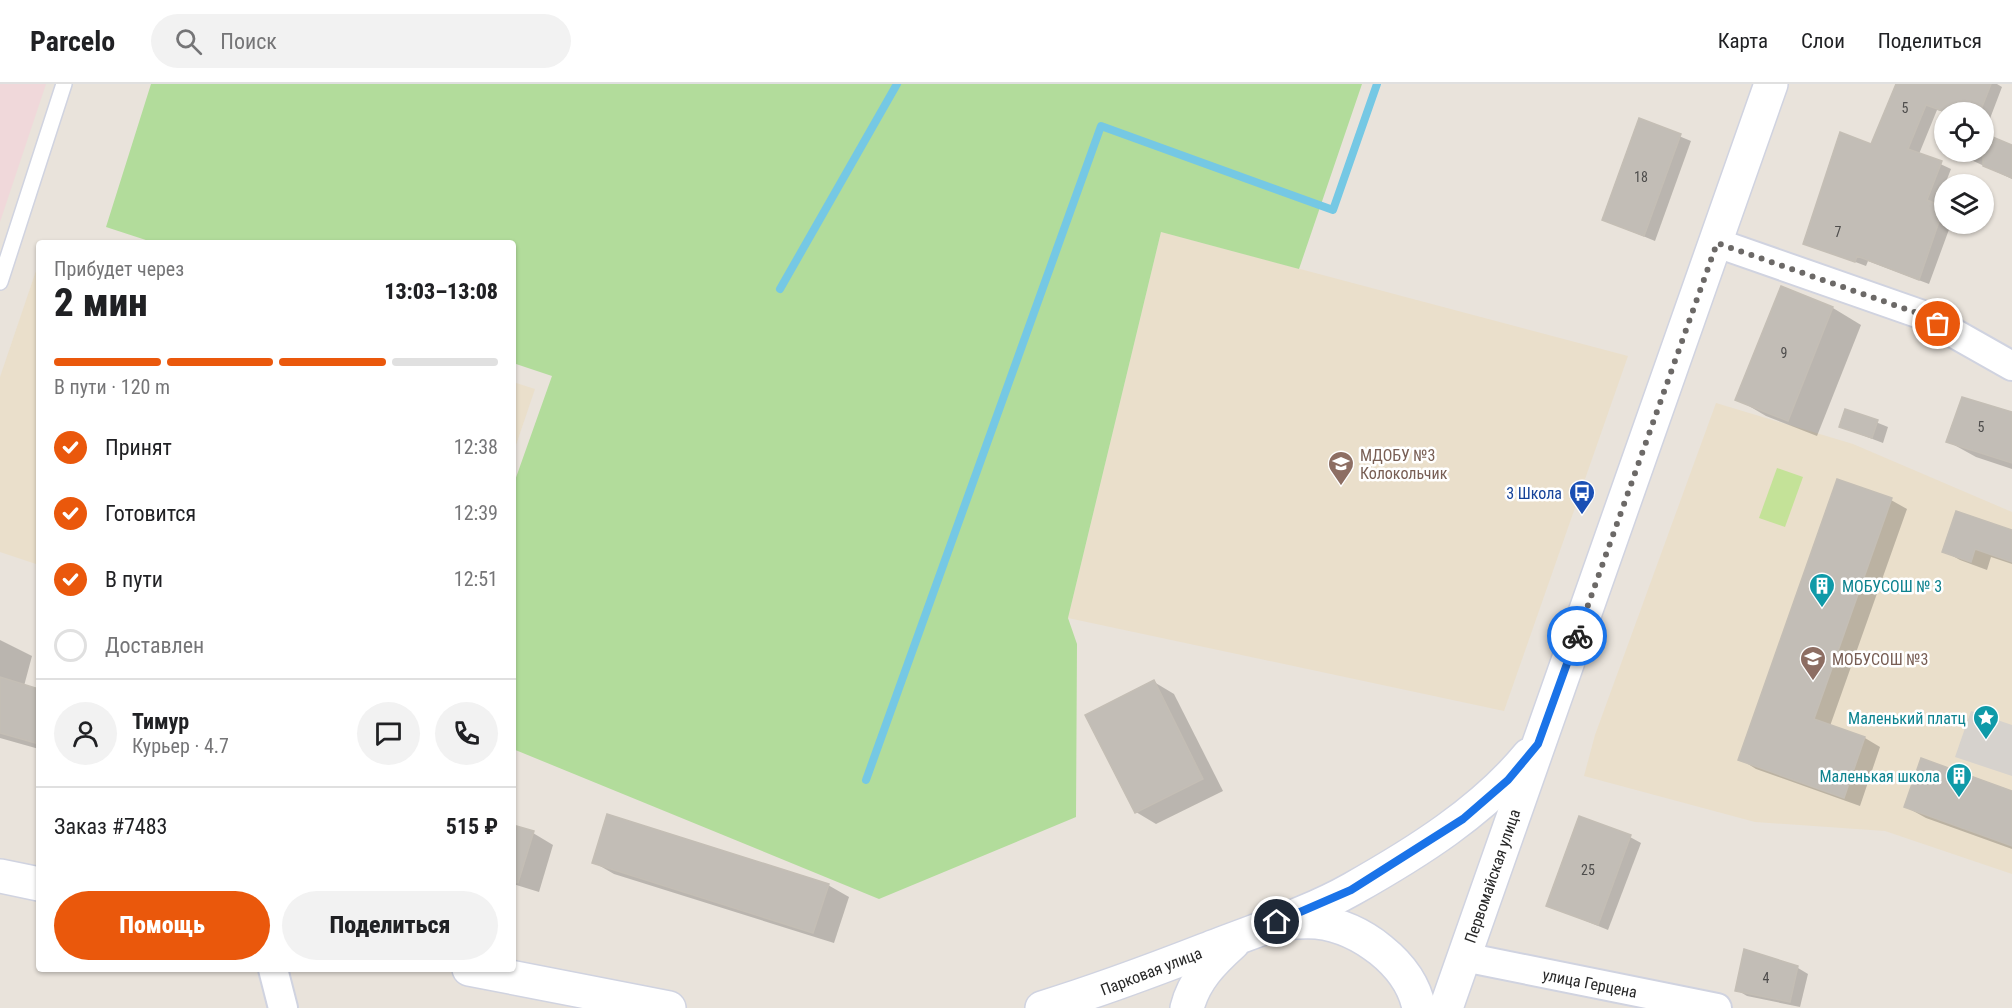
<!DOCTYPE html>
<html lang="ru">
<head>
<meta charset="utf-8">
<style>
	:root { --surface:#fff; --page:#f2f2f2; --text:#202124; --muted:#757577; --line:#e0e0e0; --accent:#ea580c }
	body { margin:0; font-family:"Roboto Condensed",sans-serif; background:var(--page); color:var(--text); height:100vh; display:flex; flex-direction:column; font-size:22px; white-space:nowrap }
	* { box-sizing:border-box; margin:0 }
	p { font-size:20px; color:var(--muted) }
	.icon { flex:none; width:33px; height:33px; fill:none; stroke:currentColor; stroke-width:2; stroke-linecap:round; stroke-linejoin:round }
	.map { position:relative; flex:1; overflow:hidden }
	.side { position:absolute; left:36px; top:156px; width:480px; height:732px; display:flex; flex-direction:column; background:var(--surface); border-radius:6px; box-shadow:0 2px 4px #0004 }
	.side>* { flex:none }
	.fabs { position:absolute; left:1934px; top:18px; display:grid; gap:12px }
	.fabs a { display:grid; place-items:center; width:60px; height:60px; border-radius:50%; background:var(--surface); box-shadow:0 2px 4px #0004; font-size:30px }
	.pin { position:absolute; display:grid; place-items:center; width:51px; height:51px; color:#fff; margin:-26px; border:3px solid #fff; border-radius:50%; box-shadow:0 2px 6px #0007 }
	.courier { position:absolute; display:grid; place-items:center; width:60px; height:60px; margin:-30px; border:4px solid #1a73e8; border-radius:50%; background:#fff; color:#222; box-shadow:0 2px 8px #0007 }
	.overview em { font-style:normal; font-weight:800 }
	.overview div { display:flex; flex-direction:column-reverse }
	.overview { display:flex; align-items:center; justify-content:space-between; height:102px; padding:0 18px }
	h1 { font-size:39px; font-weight:800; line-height:45px }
	.bar { display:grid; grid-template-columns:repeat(4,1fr); gap:9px 6px; align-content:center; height:72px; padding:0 18px }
	.bar i { height:8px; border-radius:4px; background:var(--line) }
	.bar .current { background:var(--accent) }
	.bar p { grid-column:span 4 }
	.line { display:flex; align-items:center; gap:15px; padding:0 18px; border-top:2px solid var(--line) }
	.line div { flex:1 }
	.round { display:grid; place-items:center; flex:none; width:63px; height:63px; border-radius:32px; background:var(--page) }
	ol { padding:0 18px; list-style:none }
	li { display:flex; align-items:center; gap:18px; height:66px }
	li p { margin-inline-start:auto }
	li .icon { padding:6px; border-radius:50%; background:var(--accent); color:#fff; stroke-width:4 }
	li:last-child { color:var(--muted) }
	li i { width:33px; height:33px; border:3px solid var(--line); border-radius:50% }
	.action { display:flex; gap:12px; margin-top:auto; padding:12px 18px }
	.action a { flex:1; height:69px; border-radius:36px; background:var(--accent); color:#fff; font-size:24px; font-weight:800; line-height:69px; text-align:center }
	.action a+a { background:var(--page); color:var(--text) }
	header { display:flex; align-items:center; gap:36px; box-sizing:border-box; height:84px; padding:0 30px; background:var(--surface); border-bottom:2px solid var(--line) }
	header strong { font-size:28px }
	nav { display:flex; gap:33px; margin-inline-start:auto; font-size:21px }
	.search { width:420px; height:54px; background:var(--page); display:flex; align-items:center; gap:15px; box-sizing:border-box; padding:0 21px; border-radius:33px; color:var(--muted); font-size:22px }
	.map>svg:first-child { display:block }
</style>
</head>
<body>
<header>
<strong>Parcelo</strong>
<div class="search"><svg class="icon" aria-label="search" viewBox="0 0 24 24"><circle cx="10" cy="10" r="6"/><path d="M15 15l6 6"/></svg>Поиск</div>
<nav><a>Карта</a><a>Слои</a><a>Поделиться</a></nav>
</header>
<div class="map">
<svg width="2012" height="924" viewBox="0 0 2012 924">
	<rect width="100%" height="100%" fill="#e9e3db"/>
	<!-- education -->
	<g fill="#eadfcb">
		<path d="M1161,148L1628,272L1504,627L1068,534Z"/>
		<path d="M39,178V481L0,468V293Z"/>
		<path d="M513,298L535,305L513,370Z"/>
		<path d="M1716,319L1853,360L2012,428V790L1885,747L1755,738L1584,692L1595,651Z"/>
	</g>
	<!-- medical -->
	<path fill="#f0d8da" d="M0,0H46L0,138Z"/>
	<!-- green -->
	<path fill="#b2dc9b" d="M151,0H1362L1299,185L1161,148L1068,534L1077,560L1076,733L879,815L513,665V402L552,292L513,279V159H155L106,143Z"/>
	<!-- pitch -->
	<path fill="#c4e298" d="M1777,384L1803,393L1785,443L1759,434Z"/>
	<!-- plaza -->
	<path fill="#d6d2cd" d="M1971,627L2012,641V692L1955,673Z"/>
	<!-- shadow -->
	<g fill="#0003">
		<path d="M1897,0H1997L2002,3L1986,45L1983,44V28H1944L1937,26L1919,70L1951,85L1937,121L1944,124V140H1951L1929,200L1868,177L1866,182L1805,159L1872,62Z"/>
		<path d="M1640,36L1691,57L1655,157L1604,136Z"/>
		<path d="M1983,51L2012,62V95L1967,74L1970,68H1983Z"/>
		<path d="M1782,204L1833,224L1861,241L1817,352L1766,332L1737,315Z"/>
		<path d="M1846,326L1888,343L1883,359L1841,343Z"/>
		<path d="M2012,330V385L1976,373L1947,357Z"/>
		<path d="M1891,416L1907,425L1830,642L1865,654L1880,663L1860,722L1756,685L1740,675Z"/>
		<path d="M2012,448V480L1991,473L1987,486L1960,476L1944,467Z"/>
		<path d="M0,556L32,572L24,602L39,606V665L0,654Z"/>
		<path d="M1154,598L1174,610L1223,707L1156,740L1136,728Z"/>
		<path d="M2012,708V765L1926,734L1906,723Z"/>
		<path d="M513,742L533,749L553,761L539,808L513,800Z"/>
		<path d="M1630,753L1641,759L1608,846L1547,821Z"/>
		<path d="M593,778L828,801L849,813L834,859L614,790Z"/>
		<path d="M1798,884L1808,890L1800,923L1747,912L1737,906Z"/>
	</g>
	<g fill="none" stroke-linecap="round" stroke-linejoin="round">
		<!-- stream -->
		<g stroke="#75c8e4" stroke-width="8">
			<path d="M780,205L897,0"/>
			<path d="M866,696L1101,42L1333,126L1377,0"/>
		</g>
	</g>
	<!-- building -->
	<g fill="#c2bdb6" stroke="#c4beb5" stroke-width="1.5">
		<path d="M1896,0H1991L1980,28H1946L1926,21L1908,65L1942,77L1927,116L1944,123L1919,196L1857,172L1855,178L1803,160L1840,48L1871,60Z"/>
		<path d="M1639,34L1681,50L1644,152L1602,136Z"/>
		<path d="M1983,49L2012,61V94L1983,82Z"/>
		<path d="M1781,202L1833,223L1788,337L1735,316Z"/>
		<path d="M1962,313L2012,328V379L1946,358Z"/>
		<path d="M1845,325L1878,336L1872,354L1839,343Z"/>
		<path d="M1837,395L1892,414L1814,635L1865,653L1844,714L1738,676Z"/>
		<path d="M1956,427L2012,446V478L1975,465L1971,478L1942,468Z"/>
		<path d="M0,593L39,605V660L0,649Z"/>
		<path d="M1154,596L1203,695L1135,729L1085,631Z"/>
		<path d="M1921,674L2012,707V762L1904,723Z"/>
		<path d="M607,730L829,800L813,849L592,779Z"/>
		<path d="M1579,732L1631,751L1598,841L1546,822Z"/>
		<path d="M513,741L534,747L518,799L513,798Z"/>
		<path d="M1744,865L1798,882L1790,918L1735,907Z"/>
	</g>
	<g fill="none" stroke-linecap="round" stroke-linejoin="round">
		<defs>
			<path id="service" d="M0,198L64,0"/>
			<g id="minor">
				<path d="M1717,159L1920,230L2012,282"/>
				<path d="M1464,873L1717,924"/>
				<path d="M273,885L283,924"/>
			</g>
			<g id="secondary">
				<path d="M0,792L39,800"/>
				<path d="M1283,839C1294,838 1306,837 1317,838C1360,843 1410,879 1419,924"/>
				<path d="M469,885L669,924"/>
				<path d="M1042,924C1097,907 1151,887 1205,866C1253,847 1308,830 1352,805C1416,769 1483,727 1529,671"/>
				<path d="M1187,924C1194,896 1212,878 1233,859"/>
				<path d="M1446,924L1771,0"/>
			</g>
		</defs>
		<!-- service casing -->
		<use href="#service" stroke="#d0d3e0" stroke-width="18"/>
		<!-- minor casing -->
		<use href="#minor" stroke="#d0d3e0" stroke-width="32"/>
		<!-- secondary casing -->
		<use href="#secondary" stroke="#d0d3e0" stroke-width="36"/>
		<!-- service -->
		<use href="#service" stroke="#fff" stroke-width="15"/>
		<!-- minor -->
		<use href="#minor" stroke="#fff" stroke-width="28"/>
		<!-- secondary -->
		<use href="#secondary" stroke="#fff" stroke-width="33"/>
	</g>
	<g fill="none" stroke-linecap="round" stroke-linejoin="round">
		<!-- done -->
		<path stroke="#6c6967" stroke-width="6" stroke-dasharray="0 10.8" d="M1577,552L1717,159L1920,230L1938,240"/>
		<!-- route -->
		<path stroke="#1a73e8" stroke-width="8" d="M1277,838L1351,806L1463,735L1508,696L1538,660L1577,552"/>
	</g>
	<!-- icons -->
	<defs>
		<symbol id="school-pin" viewBox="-11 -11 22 30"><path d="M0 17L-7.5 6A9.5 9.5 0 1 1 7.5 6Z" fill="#8d6e63" stroke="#fff"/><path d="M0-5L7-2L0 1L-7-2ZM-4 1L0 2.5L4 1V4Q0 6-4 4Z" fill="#fff"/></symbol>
		<symbol id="bus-pin" viewBox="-11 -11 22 30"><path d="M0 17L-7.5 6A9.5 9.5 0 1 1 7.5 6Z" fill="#1a4fb4" stroke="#fff"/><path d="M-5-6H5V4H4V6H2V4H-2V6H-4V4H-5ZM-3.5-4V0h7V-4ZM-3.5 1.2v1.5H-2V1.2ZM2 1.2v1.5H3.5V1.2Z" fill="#fff"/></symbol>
		<symbol id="building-pin" viewBox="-11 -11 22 30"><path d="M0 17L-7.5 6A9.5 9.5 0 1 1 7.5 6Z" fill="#0f9aa8" stroke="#fff"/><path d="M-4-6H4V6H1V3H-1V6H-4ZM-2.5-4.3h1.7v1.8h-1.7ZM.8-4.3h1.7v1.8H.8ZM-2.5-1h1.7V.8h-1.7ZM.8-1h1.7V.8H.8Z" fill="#fff"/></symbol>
		<symbol id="sight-pin" viewBox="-11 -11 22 30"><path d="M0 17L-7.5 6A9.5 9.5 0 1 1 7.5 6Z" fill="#0f9aa8" stroke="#fff"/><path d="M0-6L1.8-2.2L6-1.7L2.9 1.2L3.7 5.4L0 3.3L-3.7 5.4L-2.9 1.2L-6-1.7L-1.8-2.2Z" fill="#fff"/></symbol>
	</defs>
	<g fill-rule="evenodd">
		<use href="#school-pin" x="1326" y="365" width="30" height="40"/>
		<use href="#bus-pin" x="1567" y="394" width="30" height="40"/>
		<use href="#building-pin" x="1807" y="487" width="30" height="40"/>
		<use href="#school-pin" x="1798" y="560" width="30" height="40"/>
		<use href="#sight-pin" x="1971" y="619" width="30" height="40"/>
		<use href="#building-pin" x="1944" y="677" width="30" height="40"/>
	</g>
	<g text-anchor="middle" stroke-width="5" stroke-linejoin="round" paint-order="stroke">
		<!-- number labels -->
		<g font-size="14" fill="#4e4d4c">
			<text x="1905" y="29">5</text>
			<text x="1641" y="98">18</text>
			<text x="1838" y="153">7</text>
			<text x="1784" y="274">9</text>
			<text x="1981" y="348">5</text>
			<text x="1588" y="791">25</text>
			<text x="1766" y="899">4</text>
		</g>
		<!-- education labels -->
		<g font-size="16" fill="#785e54" stroke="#fff" text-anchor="start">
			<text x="1360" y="377">МДОБУ №3<tspan x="1360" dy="18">Колокольчик</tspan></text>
			<text x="1832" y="581">МОБУСОШ №3</text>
		</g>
		<!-- transit labels -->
		<g font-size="16" fill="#164399" stroke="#fff" text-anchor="end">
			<text x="1562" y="415">3 Школа</text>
		</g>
		<!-- culture labels -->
		<g font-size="16" fill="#0d838f" stroke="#fff" text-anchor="end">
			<text x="1842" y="508" text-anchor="start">МОБУСОШ № 3</text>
			<text x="1966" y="640">Маленький платц</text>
			<text x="1940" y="698">Маленькая школа</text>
		</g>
		<!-- street labels -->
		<g font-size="16" fill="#282828" stroke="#fff">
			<text transform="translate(1492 792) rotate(-71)" y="6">Первомайская улица</text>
			<text transform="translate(1151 887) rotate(-21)" y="6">Парковая улица</text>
			<text transform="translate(1590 899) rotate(11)" y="6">улица Герцена</text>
		</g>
	</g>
</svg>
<div class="fabs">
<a><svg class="icon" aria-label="locate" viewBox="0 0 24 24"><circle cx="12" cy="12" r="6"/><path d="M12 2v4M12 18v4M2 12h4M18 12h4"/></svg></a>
<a><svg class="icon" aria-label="layers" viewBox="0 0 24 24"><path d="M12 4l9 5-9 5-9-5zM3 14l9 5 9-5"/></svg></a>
</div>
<div class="pin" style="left:1938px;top:240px;background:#ea580c"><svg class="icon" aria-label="bag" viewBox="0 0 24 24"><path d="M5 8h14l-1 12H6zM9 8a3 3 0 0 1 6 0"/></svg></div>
<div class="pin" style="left:1277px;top:838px;background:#1f2937"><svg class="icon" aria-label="home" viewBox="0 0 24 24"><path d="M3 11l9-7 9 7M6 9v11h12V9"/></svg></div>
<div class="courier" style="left:1577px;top:552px"><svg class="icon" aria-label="bike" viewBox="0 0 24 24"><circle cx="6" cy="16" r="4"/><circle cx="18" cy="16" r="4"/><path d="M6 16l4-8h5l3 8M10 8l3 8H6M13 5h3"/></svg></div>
<section class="side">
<div class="overview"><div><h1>2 мин</h1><p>Прибудет через</p></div><em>13:03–13:08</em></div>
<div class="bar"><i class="current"></i><i class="current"></i><i class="current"></i><i></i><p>В пути · 120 m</p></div>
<ol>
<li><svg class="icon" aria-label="check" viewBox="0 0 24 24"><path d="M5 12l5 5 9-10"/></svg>Принят<p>12:38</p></li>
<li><svg class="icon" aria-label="check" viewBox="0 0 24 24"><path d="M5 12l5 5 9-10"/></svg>Готовится<p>12:39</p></li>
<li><svg class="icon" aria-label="check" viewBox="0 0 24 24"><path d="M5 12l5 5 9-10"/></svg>В пути<p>12:51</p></li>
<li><i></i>Доставлен</li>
</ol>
<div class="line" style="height:108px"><a class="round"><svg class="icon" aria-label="person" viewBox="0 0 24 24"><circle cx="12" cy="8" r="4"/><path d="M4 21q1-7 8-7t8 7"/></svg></a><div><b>Тимур</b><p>Курьер · 4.7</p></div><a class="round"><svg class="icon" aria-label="chat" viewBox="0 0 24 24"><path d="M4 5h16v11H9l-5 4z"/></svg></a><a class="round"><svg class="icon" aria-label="phone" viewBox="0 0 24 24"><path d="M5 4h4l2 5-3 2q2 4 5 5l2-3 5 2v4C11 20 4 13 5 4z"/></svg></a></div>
<div class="line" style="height:78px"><div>Заказ #7483</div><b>515 ₽</b></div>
<div class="action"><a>Помощь</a><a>Поделиться</a></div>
</section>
</div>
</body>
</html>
